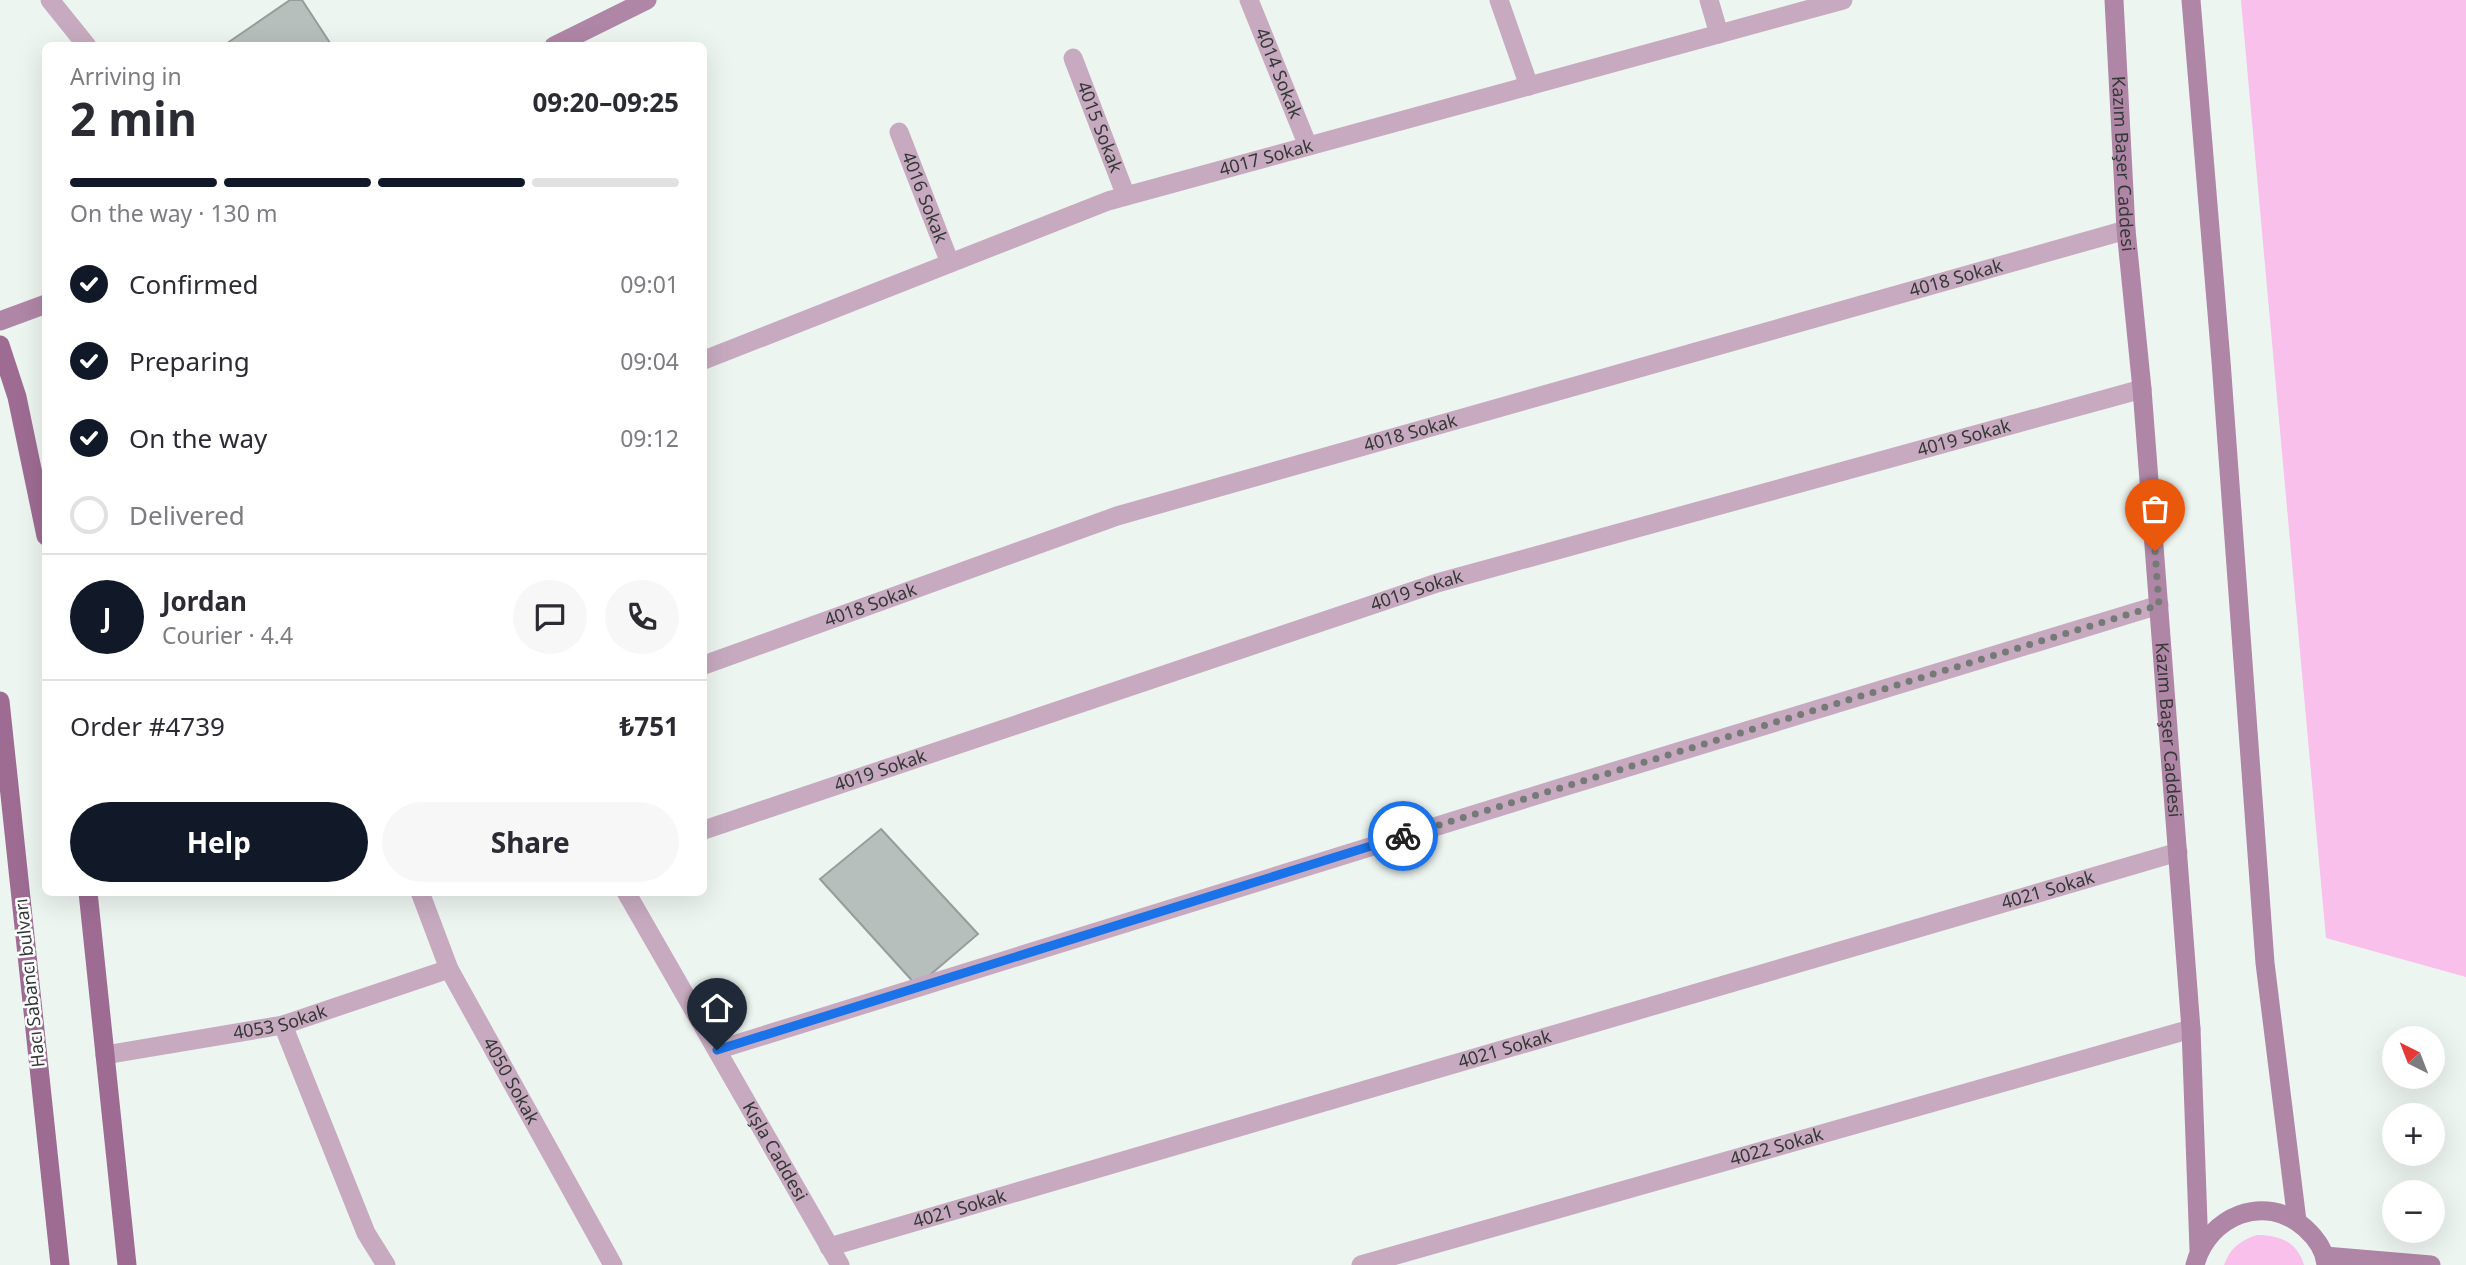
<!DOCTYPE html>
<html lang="en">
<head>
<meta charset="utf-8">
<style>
	:root { --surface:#fff; --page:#f7f7f7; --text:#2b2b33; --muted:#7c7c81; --line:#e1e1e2; --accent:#111827 }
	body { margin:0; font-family:"Noto Sans",sans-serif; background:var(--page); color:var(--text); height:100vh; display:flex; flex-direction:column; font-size:26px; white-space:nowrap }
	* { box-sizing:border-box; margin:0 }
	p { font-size:23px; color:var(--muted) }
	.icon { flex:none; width:38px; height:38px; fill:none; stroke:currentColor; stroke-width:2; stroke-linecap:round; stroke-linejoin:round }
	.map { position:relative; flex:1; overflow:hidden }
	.details { position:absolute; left:42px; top:42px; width:665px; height:854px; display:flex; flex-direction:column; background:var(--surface); border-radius:10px; box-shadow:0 7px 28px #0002 }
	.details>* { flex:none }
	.needle { width:46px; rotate:318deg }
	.controls { position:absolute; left:2382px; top:1026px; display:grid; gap:14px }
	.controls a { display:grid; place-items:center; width:63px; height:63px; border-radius:50%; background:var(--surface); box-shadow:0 7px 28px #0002; font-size:35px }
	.pin { position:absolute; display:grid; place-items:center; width:60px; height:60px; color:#fff; margin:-72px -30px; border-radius:50% 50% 50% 0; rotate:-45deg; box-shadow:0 0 7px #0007 }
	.pin .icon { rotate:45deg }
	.courier { position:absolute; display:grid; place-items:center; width:70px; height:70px; margin:-35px; border:5px solid #1a73e8; border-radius:50%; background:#fff; color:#222; box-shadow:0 2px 9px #0007 }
	.headline em { font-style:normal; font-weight:700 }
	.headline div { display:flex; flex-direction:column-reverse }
	.headline { display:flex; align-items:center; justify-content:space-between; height:119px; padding:0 28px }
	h1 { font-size:46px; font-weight:700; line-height:52px }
	.bar { display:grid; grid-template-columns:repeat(4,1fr); gap:10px 7px; align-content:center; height:84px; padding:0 28px }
	.bar i { height:9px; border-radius:5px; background:var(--line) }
	.bar .active { background:var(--accent) }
	.bar p { grid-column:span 4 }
	.line { display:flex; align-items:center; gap:18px; padding:0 28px; border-top:2px solid var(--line) }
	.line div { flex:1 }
	.round { display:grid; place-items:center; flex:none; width:74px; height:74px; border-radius:37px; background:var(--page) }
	ol { padding:0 28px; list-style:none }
	li { display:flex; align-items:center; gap:21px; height:77px }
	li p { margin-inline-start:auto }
	li .icon { padding:7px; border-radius:50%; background:var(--accent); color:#fff; stroke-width:4 }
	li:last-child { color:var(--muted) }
	li i { width:38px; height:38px; border:4px solid var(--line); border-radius:50% }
	.cta { display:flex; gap:14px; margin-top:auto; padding:14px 28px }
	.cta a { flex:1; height:80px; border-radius:42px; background:var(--accent); color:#fff; font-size:28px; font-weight:700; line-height:80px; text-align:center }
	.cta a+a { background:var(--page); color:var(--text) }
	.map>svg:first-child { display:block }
</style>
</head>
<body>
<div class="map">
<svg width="2466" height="1265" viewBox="0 0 2466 1265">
	<rect width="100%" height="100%" fill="#edf5f1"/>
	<!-- green -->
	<g fill="#f8c0eb">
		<path d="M2241,0H2466V977L2326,938Z"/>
		<path d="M2257,1235C2280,1235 2297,1242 2304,1265H2224C2230,1248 2241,1240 2257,1235Z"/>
	</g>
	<!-- building -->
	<g fill="#b7bfbc" stroke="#969d9a" stroke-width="2">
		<path d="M290,0H302L332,46H223Z"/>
		<path d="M881,829L978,934L917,986L820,879Z"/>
	</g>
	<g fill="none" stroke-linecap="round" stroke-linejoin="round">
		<!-- minor -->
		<g stroke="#c7aabf" stroke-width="19">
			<path d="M50,0L87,46"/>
			<path id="s1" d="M1249,0L1308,146"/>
			<path d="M1499,0L1529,86"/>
			<path d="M1709,0L1719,34"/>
			<path id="s2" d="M1073,58L1126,196"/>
			<path id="s3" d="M899,132L950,263"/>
			<path id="s4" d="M704,360L1108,201L1843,0"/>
			<path id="s5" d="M704,665L1117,516L2126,230"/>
			<path id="s6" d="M704,830L1437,583L2142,389"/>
			<path id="s7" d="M420,892L449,969L613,1265"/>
			<path id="s8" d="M626,892L840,1265"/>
			<path d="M283,1025L366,1233L386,1265"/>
			<path d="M717,1050L1550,791L2159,605"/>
			<path id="s9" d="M105,1055L283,1025L449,969"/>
			<path id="s10" d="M829,1247L2178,852"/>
			<path id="s11" d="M1361,1265L2191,1029"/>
		</g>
		<!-- secondary -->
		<g stroke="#b086a6" stroke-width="19">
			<path id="s12" d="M2114,0L2126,230L2142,389L2191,1029L2199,1250"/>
			<path d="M2191,0L2221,361L2265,963L2297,1221"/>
			<path d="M554,46L647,0"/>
			<path d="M0,321L46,304"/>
			<path d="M2325,1256L2431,1265"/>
			<path d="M2195,1265C2208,1216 2265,1192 2305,1228C2316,1238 2325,1250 2326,1265"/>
		</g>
		<!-- primary -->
		<g stroke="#9e6c93" stroke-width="19">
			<path d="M0,345L17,397L46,536"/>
			<path d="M0,701L60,1265"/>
			<path d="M88,892L127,1265"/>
		</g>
	</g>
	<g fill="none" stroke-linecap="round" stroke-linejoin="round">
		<!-- done -->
		<path stroke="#757a77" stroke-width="7" stroke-dasharray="0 12.6" d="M1403,836L2159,605L2155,551"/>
		<!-- route -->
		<path stroke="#1a73e8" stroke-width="9" d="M717,1050L1403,836"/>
	</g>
	<g text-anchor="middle" stroke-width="5" stroke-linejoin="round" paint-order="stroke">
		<!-- street labels -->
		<g font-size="18" fill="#343836" stroke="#fff">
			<text dy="6" stroke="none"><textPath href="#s1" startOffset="79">4014 Sokak</textPath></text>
			<text dy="6" stroke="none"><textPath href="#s2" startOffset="74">4015 Sokak</textPath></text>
			<text dy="6" stroke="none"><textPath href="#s4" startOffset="598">4017 Sokak</textPath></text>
			<text dy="6" stroke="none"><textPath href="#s12" startOffset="164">Kazım Başer Caddesi</textPath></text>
			<text dy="6" stroke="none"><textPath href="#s3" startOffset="70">4016 Sokak</textPath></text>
			<text dy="6" stroke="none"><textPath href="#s5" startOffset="1311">4018 Sokak</textPath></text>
			<text dy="6" stroke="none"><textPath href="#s5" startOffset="744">4018 Sokak</textPath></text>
			<text dy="6" stroke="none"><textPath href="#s6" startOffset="1320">4019 Sokak</textPath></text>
			<text dy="6" stroke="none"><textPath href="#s6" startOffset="752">4019 Sokak</textPath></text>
			<text dy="6" stroke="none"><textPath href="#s5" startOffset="177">4018 Sokak</textPath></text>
			<text dy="6" stroke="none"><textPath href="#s12" startOffset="732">Kazım Başer Caddesi</textPath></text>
			<text dy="6" stroke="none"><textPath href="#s6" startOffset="186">4019 Sokak</textPath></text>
			<text dy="6" stroke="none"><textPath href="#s10" startOffset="1270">4021 Sokak</textPath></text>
			<text transform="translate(30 983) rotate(-96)" y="6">Hacı Sabancı bulvarı</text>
			<text dy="6" stroke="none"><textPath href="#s9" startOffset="178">4053 Sokak</textPath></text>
			<text dy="6" stroke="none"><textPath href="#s10" startOffset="704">4021 Sokak</textPath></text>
			<text dy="6" stroke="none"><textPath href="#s7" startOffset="210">4050 Sokak</textPath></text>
			<text dy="6" stroke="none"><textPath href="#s11" startOffset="432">4022 Sokak</textPath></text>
			<text dy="6" stroke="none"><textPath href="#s8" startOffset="299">Kışla Caddesi</textPath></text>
			<text dy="6" stroke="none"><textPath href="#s10" startOffset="136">4021 Sokak</textPath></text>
		</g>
	</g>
</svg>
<div class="controls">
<a><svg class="needle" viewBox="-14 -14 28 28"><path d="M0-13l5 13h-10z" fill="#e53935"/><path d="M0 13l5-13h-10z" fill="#7c7c81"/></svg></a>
<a>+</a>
<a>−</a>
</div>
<div class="pin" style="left:2155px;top:551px;background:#ea580c"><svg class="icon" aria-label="bag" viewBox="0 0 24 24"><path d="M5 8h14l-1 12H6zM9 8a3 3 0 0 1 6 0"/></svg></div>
<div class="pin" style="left:717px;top:1050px;background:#1f2937"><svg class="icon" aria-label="home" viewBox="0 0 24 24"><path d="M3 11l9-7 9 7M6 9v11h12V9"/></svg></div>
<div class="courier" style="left:1403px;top:836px"><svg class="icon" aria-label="bike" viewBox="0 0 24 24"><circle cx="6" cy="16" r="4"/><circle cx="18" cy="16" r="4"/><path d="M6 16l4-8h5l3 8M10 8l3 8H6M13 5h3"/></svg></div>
<section class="details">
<div class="headline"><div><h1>2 min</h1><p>Arriving in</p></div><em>09:20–09:25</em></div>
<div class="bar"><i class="active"></i><i class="active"></i><i class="active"></i><i></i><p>On the way · 130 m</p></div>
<ol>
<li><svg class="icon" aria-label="check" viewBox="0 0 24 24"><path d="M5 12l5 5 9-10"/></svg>Confirmed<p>09:01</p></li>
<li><svg class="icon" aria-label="check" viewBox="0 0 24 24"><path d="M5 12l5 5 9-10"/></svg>Preparing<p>09:04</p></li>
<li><svg class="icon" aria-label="check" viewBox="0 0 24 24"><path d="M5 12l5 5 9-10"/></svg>On the way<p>09:12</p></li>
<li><i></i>Delivered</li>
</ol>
<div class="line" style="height:126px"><b class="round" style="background:var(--accent);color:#fff">J</b><div><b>Jordan</b><p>Courier · 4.4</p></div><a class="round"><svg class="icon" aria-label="chat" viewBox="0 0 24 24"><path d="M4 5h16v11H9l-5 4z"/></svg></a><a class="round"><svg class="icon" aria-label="phone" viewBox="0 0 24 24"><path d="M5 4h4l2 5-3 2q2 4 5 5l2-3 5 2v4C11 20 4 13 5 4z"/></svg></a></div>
<div class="line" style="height:91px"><div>Order #4739</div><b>₺751</b></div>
<div class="cta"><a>Help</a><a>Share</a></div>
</section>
</div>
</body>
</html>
